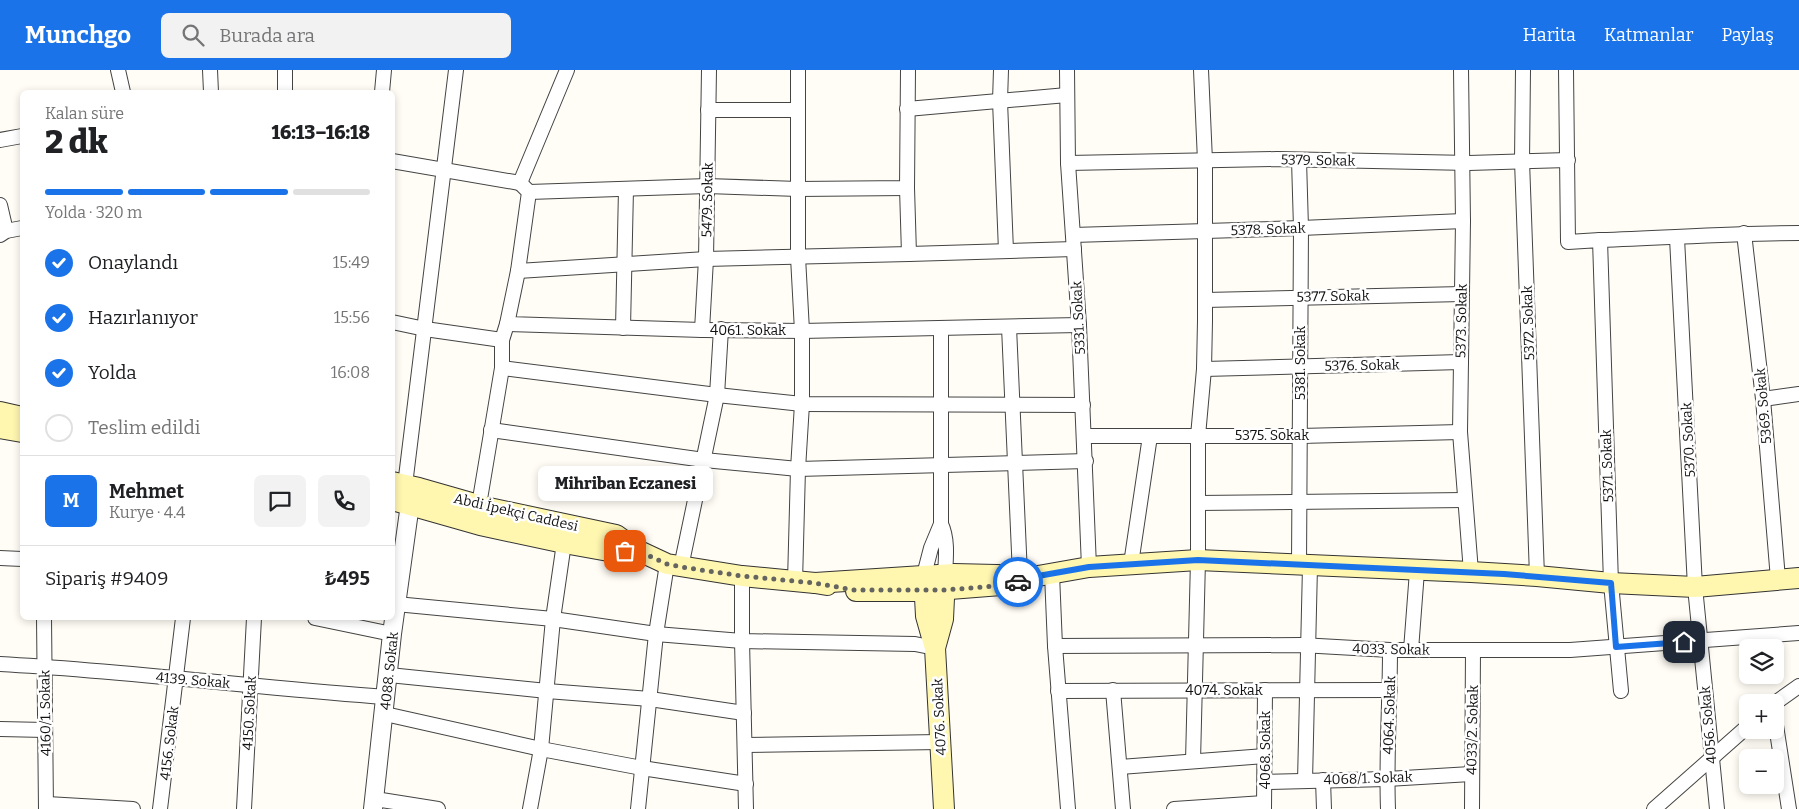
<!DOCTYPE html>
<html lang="tr">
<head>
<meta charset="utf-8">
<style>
	:root { --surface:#fff; --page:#f2f2f2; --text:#202124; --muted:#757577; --line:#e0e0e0; --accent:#1a73e8 }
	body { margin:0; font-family:Bitter,serif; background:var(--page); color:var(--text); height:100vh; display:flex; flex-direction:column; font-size:19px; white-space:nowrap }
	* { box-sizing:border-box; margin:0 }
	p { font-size:16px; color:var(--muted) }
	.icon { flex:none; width:28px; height:28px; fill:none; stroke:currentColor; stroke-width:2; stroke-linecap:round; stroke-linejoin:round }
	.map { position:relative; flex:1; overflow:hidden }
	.sheet { position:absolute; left:20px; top:20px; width:375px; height:530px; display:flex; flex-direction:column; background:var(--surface); border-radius:8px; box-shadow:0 2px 8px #0003 }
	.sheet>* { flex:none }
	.fabs { position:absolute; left:1739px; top:569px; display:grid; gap:10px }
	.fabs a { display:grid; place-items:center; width:45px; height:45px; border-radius:8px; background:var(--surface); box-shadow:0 2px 8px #0003; font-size:25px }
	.pin { position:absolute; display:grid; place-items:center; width:42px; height:42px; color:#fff; margin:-21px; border-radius:10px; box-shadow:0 2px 8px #0006 }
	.courier { position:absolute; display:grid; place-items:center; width:50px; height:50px; margin:-25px; border:4px solid #1a73e8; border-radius:50%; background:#fff; color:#222; box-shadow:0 1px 6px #0007 }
	.bubble { position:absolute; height:35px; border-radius:8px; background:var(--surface); box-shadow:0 2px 8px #0003; font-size:16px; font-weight:800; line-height:35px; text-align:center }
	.head em { font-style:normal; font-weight:800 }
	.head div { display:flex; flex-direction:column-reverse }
	.head { display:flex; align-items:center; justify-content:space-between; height:85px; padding:0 25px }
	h1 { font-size:32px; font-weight:800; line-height:38px }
	.bar { display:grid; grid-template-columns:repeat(4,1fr); gap:8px 5px; align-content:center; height:60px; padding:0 25px }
	.bar i { height:6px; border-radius:4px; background:var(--line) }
	.bar .active { background:var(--accent) }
	.bar p { grid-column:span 4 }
	.line { display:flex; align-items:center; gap:12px; padding:0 25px; border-top:1px solid var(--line) }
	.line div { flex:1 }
	.round { display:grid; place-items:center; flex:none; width:52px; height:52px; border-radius:8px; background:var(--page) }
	ol { padding:0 25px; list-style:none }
	li { display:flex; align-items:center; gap:15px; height:55px }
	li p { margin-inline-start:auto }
	li .icon { padding:5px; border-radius:50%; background:var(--accent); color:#fff; stroke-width:4 }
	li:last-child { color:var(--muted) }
	li i { width:28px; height:28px; border:2px solid var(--line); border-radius:50% }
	header { display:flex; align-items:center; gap:30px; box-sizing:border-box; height:70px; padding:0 25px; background:var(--accent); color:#fff }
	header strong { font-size:24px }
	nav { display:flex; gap:28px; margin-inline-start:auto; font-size:18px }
	.search { width:350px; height:45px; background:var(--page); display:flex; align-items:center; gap:12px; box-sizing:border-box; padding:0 18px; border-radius:8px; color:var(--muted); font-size:19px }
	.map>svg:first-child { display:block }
</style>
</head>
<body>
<header>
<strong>Munchgo</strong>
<div class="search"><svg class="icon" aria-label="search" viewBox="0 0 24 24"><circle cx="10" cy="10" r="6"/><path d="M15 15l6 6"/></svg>Burada ara</div>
<nav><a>Harita</a><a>Katmanlar</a><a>Paylaş</a></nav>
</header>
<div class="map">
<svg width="1799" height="739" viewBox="0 0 1799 739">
	<rect width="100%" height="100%" fill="#fffdf5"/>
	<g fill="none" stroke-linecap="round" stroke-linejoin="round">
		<defs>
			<g id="minor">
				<path d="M118,0L123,22"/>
				<path d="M210,0L211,22"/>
				<path d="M285,0V22"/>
				<path d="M1001,0L1000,31L1006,181"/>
				<path d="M1067,0L1068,93L1079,255L1089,497"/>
				<path d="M1461,0L1463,151L1460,362L1471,502"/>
				<path d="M1523,0L1522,91L1537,506"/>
				<path d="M1566,0L1568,172L1600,170L1611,513L1621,621"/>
				<path d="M382,22L384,0"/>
				<path d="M907,39L1067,25"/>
				<path d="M708,40H798"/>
				<path d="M0,70L22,66"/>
				<path d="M392,91L520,113"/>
				<path d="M1068,93L1277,89L1469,93L1568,90"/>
				<path d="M520,113L529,122L518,201L507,254L702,260L802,261L1079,255"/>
				<path d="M520,113L567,0"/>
				<path d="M529,122L707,116L798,119L907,118L908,0"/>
				<path d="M0,135L6,161"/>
				<path d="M1744,163L1763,329L1778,509"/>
				<path d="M0,165L6,161L22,158"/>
				<path d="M1073,165L1301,158L1463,151"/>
				<path d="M1677,168L1695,517L1717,739"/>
				<path d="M1600,170C1667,168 1733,163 1799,163"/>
				<path d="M909,184L1074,179"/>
				<path d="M518,201L706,189L909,184L907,118"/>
				<path d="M1205,230L1462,224"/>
				<path d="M392,252L425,259L502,270"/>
				<path d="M1009,257L1020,505"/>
				<path d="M623,258L626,119"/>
				<path d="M941,259V454C948,469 946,488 945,504"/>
				<path d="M702,260L706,189L709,0"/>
				<path d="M502,298L717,325L802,334L1083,335"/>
				<path d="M1204,299L1461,292"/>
				<path d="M1763,329L1799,324"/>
				<path d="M491,360L704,390L798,399L1086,391"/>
				<path d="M1084,366H1300L1460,362"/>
				<path d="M405,415L456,0"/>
				<path d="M1198,433L1465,430"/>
				<path d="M479,435L502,298V270L507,254"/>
				<path d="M0,488L22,489"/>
				<path d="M1131,494L1150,366"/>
				<path d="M1299,495L1301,158L1299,90"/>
				<path d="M681,497L717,325L721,259"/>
				<path d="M1052,504L1055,576L1301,575L1390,580H1570L1799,563"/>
				<path d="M924,505L931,478L941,454"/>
				<path d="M742,506V571L746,739"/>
				<path d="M795,512L798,399L802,334V261L798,187V0"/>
				<path d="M396,534L553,549L656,564L742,571L915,574L935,578"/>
				<path d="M44,548L46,739"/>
				<path d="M315,548L392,564"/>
				<path d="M1055,576L1068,739"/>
				<path d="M1411,580L1417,501"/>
				<path d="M0,594C129,601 257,618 386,627"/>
				<path d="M389,605L547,621L650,629L744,643"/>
				<path d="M1113,620L1123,739"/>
				<path d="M1058,621L1390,620"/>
				<path d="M1775,633L1799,616"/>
				<path d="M385,644L541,679L642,698L746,714"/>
				<path d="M1775,649L1789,739"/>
				<path d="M0,659L45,660"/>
				<path d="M745,675L940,672"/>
				<path d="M1193,691L1198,490V366L1204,299L1205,251V91L1201,0"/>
				<path d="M1120,697L1265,686"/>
				<path d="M1323,710L1324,739"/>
				<path d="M1305,711L1310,496"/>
				<path d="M1265,712L1387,709L1471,704"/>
				<path d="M375,729L438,739"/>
				<path d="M47,734L133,739"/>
				<path d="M160,739L183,548"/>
				<path d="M244,739L254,548"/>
				<path d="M530,739L541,679L553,549L564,473"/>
				<path d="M638,739L656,564L667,494"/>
				<path d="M1174,739L1264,733"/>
				<path d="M1264,739L1265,620"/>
				<path d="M1388,739C1386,686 1390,633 1390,580"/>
				<path d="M1472,739L1473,580"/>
				<path d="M1654,739L1748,656"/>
			</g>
			<path id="tertiary" d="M373,739L392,564L410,434"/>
			<g id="secondary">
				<path d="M0,342L22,347"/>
				<path d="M0,358L22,362"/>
				<path d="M392,412L419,418L489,438L616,465L637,480L667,494L742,506L815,513L827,515"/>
				<path d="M392,430L480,455L564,473L614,482L637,480"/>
				<path d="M924,509L926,546L935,578"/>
				<path d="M815,513L954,504L1038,506L1089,497L1198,490L1471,502L1537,506L1611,513L1695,517L1799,508"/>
				<path d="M856,521H924L1001,515"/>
				<path d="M944,739L935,578L943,549L945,507"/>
			</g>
		</defs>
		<!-- minor casing -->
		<use href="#minor" stroke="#444" stroke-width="16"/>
		<!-- tertiary casing -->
		<use href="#tertiary" stroke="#444" stroke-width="20"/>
		<!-- secondary casing -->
		<use href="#secondary" stroke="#333" stroke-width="22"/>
		<!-- minor -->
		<use href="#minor" stroke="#fff" stroke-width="14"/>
		<!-- tertiary -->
		<use href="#tertiary" stroke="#fff" stroke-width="18"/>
		<!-- secondary -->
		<use href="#secondary" stroke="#fff6b0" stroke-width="20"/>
	</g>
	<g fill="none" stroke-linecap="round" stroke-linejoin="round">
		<!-- done -->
		<path stroke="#646461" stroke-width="5" stroke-dasharray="0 9" d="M625,481L636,480L667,494L681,497L742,506L815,513L854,520H945L995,516L1018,512"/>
		<!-- route -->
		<path stroke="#1a73e8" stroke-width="6" d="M1018,512L1038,506L1089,497L1198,490L1504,504L1611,513L1616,577L1684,572"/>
	</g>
	<g text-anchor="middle" stroke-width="5" stroke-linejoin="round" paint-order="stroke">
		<!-- street labels -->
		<g font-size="14" fill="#111" stroke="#fff">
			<text transform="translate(1318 90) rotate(1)" y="5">5379. Sokak</text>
			<text transform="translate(707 130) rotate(-89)" y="5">5479. Sokak</text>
			<text transform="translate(1268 159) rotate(-2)" y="5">5378. Sokak</text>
			<text transform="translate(1333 226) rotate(-1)" y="5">5377. Sokak</text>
			<text transform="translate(1078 248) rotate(-93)" y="5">5331. Sokak</text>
			<text transform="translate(1461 251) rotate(-89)" y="5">5373. Sokak</text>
			<text transform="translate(1528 253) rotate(-92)" y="5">5372. Sokak</text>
			<text x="748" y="265">4061. Sokak</text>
			<text transform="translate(1300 293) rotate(-90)" y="5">5381. Sokak</text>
			<text transform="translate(1362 295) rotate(-1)" y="5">5376. Sokak</text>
			<text transform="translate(1763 336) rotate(-95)" y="5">5369. Sokak</text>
			<text x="1272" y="370">5375. Sokak</text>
			<text transform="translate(1688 370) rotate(-93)" y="5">5370. Sokak</text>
			<text transform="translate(1607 396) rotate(-92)" y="5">5371. Sokak</text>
			<text transform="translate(516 442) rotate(13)" y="5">Abdi İpekçi Caddesi</text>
			<text transform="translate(1391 579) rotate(1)" y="5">4033. Sokak</text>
			<text transform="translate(389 601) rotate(-84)" y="5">4088. Sokak</text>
			<text transform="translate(193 610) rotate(5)" y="5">4139. Sokak</text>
			<text x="1224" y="625">4074. Sokak</text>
			<text transform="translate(45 643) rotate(-91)" y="5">4160/1. Sokak</text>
			<text transform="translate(249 643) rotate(-87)" y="5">4150. Sokak</text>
			<text transform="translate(1389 645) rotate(-88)" y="5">4064. Sokak</text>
			<text transform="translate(939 647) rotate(-93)" y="5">4076. Sokak</text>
			<text transform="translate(1708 655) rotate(-95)" y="5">4056. Sokak</text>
			<text transform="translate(1472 660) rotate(-89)" y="5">4033/2. Sokak</text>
			<text transform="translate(169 673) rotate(-83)" y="5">4156. Sokak</text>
			<text transform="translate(1265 680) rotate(-90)" y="5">4068. Sokak</text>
			<text transform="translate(1368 708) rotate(-2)" y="5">4068/1. Sokak</text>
		</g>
	</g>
</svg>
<div class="fabs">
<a><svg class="icon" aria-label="layers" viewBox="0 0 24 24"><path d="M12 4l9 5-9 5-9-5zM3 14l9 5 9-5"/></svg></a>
<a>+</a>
<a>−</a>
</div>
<div class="pin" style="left:625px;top:481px;background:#ea580c"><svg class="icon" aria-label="bag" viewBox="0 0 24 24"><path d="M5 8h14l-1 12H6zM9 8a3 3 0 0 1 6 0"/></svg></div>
<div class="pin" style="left:1684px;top:572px;background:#1f2937"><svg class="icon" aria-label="home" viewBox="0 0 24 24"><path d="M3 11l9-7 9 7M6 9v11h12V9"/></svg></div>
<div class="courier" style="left:1018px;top:512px"><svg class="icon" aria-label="car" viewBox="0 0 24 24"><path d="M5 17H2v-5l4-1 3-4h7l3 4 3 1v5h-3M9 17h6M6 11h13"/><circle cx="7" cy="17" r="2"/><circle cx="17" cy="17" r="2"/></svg></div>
<div class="bubble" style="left:538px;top:396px;width:175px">Mihriban Eczanesi</div>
<section class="sheet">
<div class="head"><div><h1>2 dk</h1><p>Kalan süre</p></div><em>16:13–16:18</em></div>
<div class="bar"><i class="active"></i><i class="active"></i><i class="active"></i><i></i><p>Yolda · 320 m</p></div>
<ol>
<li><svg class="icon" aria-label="check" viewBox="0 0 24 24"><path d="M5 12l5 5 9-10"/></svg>Onaylandı<p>15:49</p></li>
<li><svg class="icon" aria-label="check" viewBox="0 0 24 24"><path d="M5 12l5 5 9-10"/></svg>Hazırlanıyor<p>15:56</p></li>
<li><svg class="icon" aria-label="check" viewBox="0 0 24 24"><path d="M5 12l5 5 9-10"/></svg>Yolda<p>16:08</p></li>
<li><i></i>Teslim edildi</li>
</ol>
<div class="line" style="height:90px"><b class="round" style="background:var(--accent);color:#fff">M</b><div><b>Mehmet</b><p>Kurye · 4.4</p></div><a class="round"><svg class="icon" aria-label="chat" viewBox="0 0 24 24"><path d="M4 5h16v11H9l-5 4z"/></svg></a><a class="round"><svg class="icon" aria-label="phone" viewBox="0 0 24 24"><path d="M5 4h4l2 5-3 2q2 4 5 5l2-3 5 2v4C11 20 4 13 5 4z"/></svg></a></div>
<div class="line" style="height:65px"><div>Sipariş #9409</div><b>₺495</b></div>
</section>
</div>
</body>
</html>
